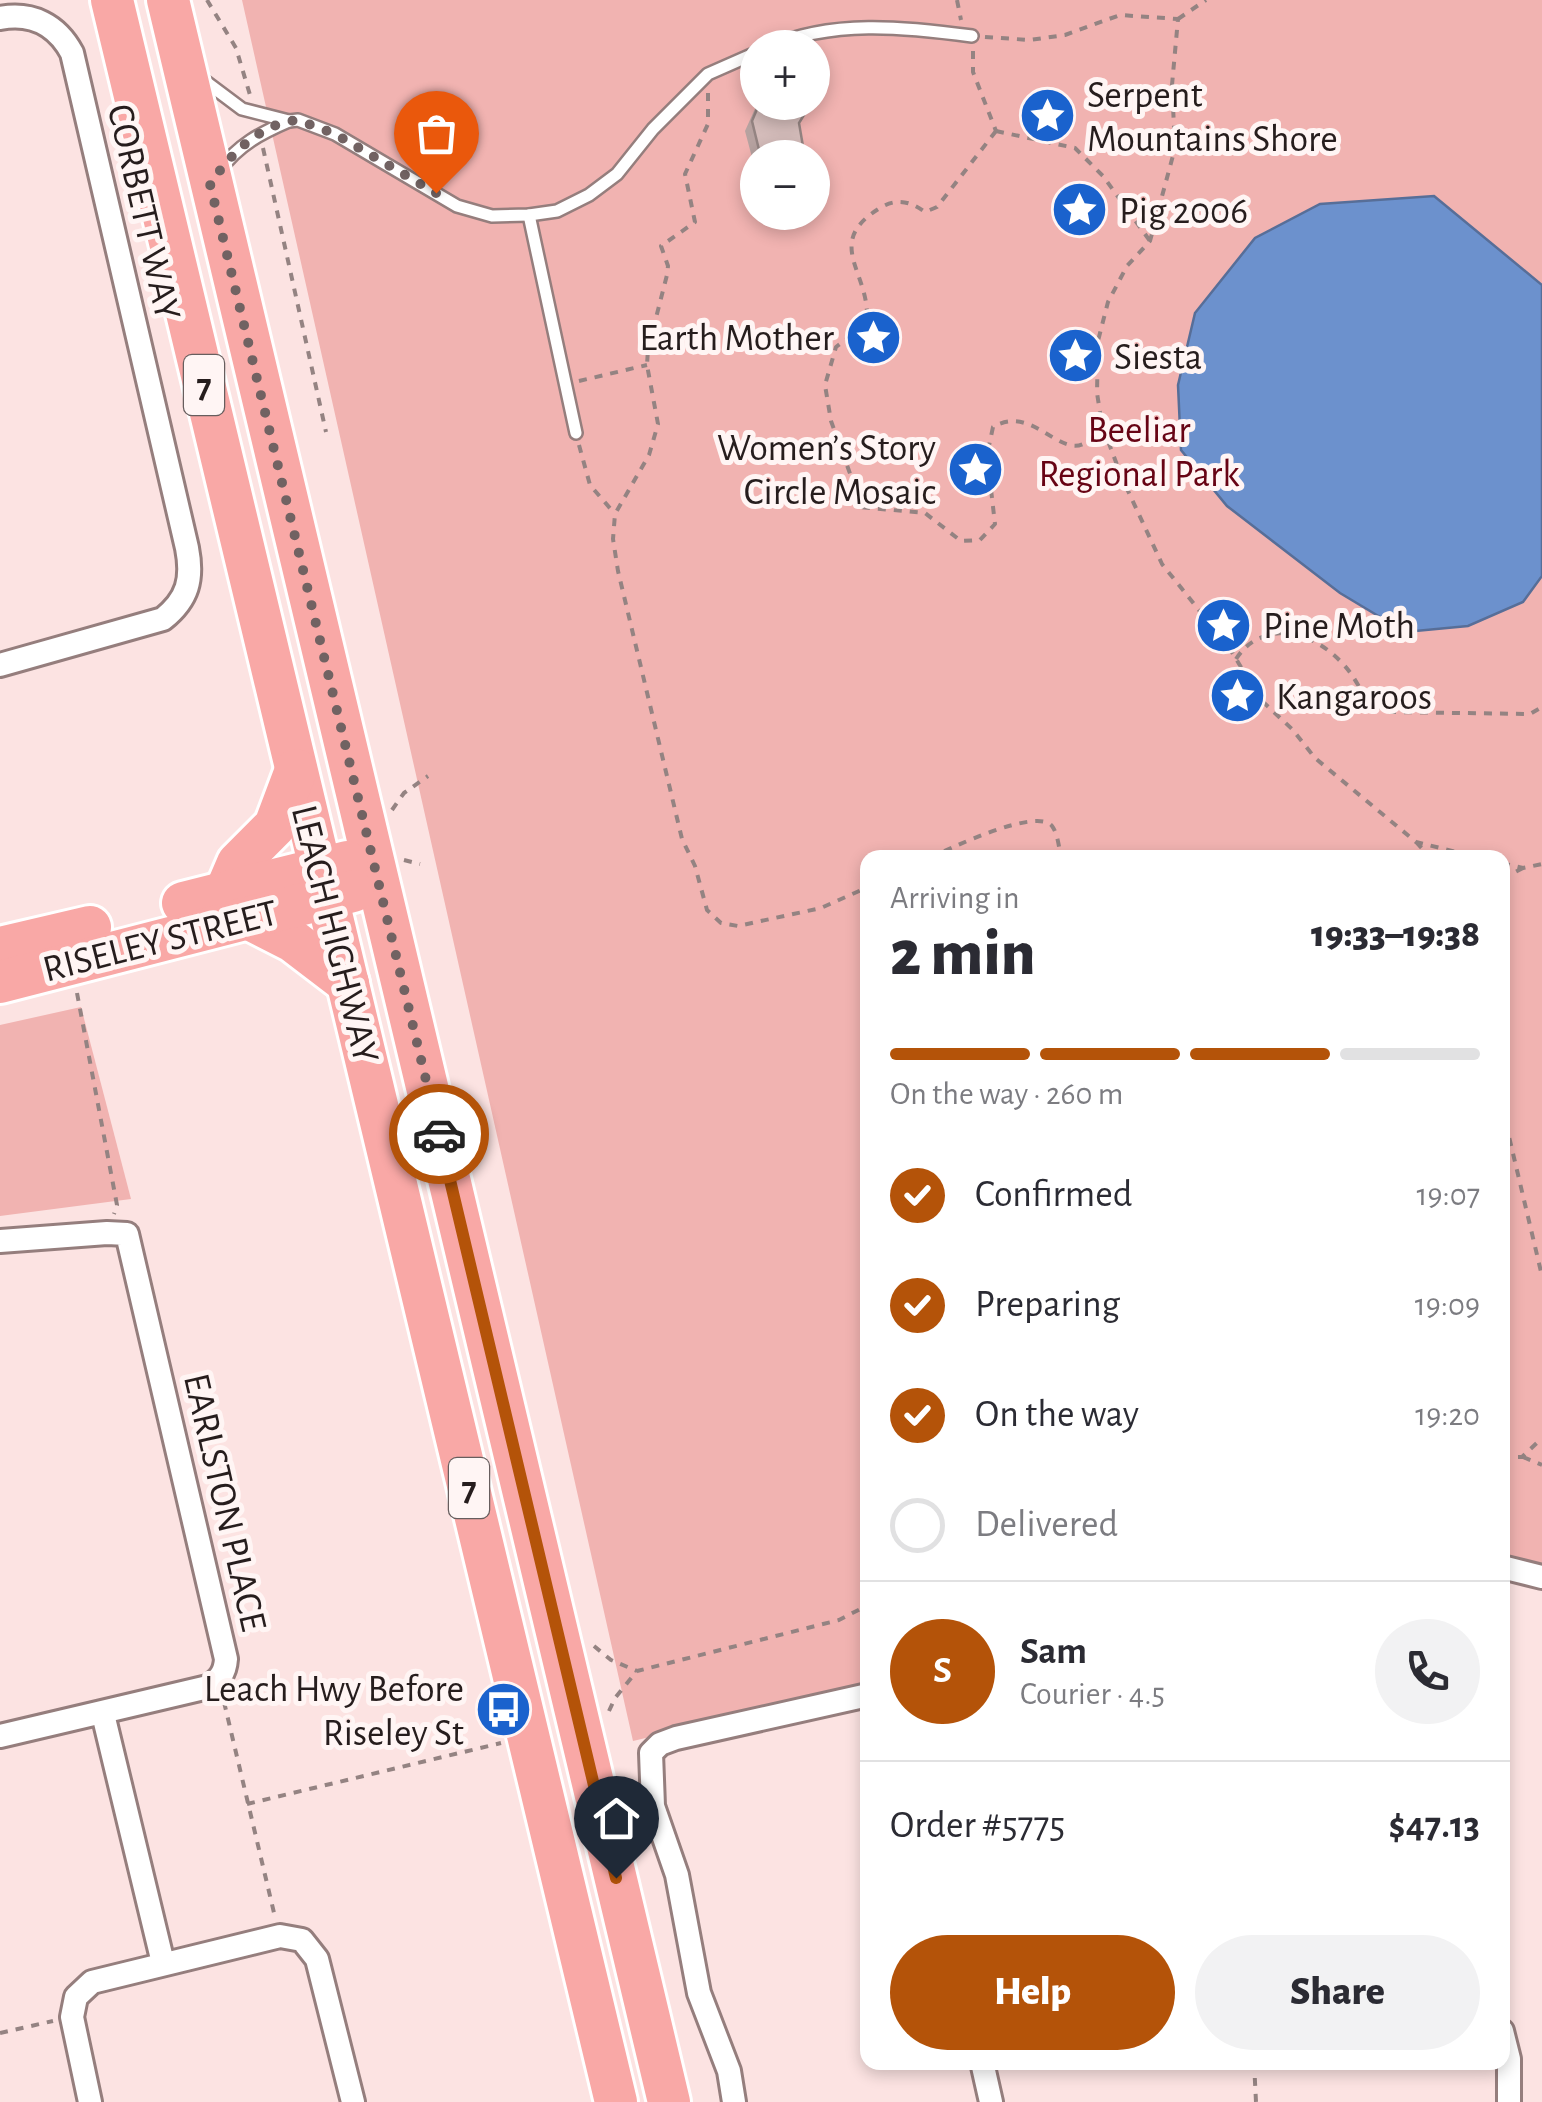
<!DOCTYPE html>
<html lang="en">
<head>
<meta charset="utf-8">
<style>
	:root { --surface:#fff; --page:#f2f2f3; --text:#2b2b33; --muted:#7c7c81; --line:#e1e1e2; --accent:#b45309 }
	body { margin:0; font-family:"Alegreya Sans",sans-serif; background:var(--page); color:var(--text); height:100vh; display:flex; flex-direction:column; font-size:38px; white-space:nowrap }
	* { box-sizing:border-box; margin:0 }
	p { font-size:32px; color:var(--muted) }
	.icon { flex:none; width:55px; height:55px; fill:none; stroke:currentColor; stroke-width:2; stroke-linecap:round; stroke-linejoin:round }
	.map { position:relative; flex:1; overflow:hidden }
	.sheet { position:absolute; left:860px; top:850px; width:650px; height:1220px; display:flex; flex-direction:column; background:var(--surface); border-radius:20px; box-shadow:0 5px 15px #0003 }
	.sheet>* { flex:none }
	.fabs { position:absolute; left:740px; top:30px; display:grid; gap:20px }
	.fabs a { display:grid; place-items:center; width:90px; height:90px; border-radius:50%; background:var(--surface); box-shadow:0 5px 15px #0003; font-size:50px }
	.pin { position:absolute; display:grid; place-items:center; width:85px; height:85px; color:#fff; margin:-102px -42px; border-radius:50% 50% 50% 0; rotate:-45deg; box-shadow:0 0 10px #0007 }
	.pin .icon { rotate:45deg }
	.courier { position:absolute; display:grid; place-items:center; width:100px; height:100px; margin:-50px; border:8px solid #b45309; border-radius:50%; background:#fff; color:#222; box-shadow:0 2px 12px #0007 }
	.head em { font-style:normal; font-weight:800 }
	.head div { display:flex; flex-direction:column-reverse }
	.head { display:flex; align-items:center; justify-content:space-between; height:170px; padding:0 30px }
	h1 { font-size:65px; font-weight:800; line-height:75px }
	.bar { display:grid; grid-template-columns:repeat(4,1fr); gap:15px 10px; align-content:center; height:120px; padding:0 30px }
	.bar i { height:12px; border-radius:8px; background:var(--line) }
	.bar .on { background:var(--accent) }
	.bar p { grid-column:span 4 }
	.line { display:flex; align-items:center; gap:25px; padding:0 30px; border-top:2px solid var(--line) }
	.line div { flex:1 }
	.round { display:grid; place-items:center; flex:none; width:105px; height:105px; border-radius:52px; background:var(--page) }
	ol { padding:0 30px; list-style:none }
	li { display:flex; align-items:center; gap:30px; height:110px }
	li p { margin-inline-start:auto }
	li .icon { padding:10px; border-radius:50%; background:var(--accent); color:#fff; stroke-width:4 }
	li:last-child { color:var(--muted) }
	li i { width:55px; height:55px; border:5px solid var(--line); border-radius:50% }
	.action { display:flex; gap:20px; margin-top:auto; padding:20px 30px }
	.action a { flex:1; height:115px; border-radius:60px; background:var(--accent); color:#fff; font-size:40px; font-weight:800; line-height:115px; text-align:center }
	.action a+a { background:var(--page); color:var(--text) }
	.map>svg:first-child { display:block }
</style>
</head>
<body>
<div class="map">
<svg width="1542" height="2102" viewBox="0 0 1542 2102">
	<rect width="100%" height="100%" fill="#fce3e2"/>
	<!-- green -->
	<g fill="#f1b3b1" fill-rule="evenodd">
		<path d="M242,0H1542V1564L1503,1556L1502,858H868L867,1685L633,1741ZM758,48H812V102H758ZM758,158H812V212H758Z"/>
		<path d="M81,1007L131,1199L0,1216V1025Z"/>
	</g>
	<!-- water -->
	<path fill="#6c91cd" stroke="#576e98" stroke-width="2.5" d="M1434,196L1542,285V576L1523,602L1468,626L1405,632L1340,593L1227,506L1181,450L1178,385L1195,313L1255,238L1320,204Z"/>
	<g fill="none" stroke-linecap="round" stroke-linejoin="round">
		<defs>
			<g id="lane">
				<path d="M767,48C831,19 905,27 972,36"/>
				<path d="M202,79L242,109L289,121L298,120L335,134L457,206L492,216L529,215L557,211L589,195L617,174L653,129L708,74L758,52"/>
				<path d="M220,170C238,145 261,133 289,121"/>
				<path d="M529,215L576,433"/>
			</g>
			<g id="street">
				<path d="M0,18C32,12 57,25 72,53L187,548C193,579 188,599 163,619L0,665"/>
				<path d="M0,1241L107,1233L127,1234L226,1659C225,1673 220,1679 208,1687L0,1736"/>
				<path d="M1502,1567L1542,1577"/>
				<path d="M103,1714L163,1963"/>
				<path d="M1502,2031L1509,2059V2102"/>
				<path d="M982,2062L991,2102"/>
				<path d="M90,2102L72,2017L76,1997L92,1982L280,1936L302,1940L317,1959L353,2102"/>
				<path d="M734,2102L729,2071L699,1993L677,1875L653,1806L651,1753L660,1744L676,1738L868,1695"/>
			</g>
			<g id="highway">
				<path d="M112,0L616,2102"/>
				<path d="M168,0L669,2102"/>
				<path d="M226,891L238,863L275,826L296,770"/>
				<path d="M183,903L347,862"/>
				<path d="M246,917L293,941L348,983"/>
				<path d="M0,948L90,927"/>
				<path d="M0,982L353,891"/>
			</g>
		</defs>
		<!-- lane casing -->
		<use href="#lane" stroke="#957e7d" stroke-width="16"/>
		<!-- street casing -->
		<use href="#street" stroke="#957e7d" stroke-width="28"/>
		<!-- highway casing -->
		<use href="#highway" stroke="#fff" stroke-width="48"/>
		<!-- path -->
		<g stroke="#948382" stroke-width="4" stroke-dasharray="8 8" stroke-linecap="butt">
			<path d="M207,0L236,48L250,95"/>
			<path d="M957,0L961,20"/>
			<path d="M1178,19L1206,0"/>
			<path d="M985,37L1030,40L1065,35L1120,15L1178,19L1172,85L1175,148L1150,241L1127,266L1108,302L1098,341L1097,393L1102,425L1122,478L1162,564L1230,649L1261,700L1292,729L1315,758L1416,842L1481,858"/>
			<path d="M973,51V72L996,131"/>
			<path d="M708,93V124L685,174L695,222L661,246L668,266L667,275L648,349L647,365L658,424L649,455L615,514L613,539L618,571L682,839L695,866L707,910L721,923L738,926L821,908L868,887"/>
			<path d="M996,131L937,207L925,212C910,201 896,198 880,208C824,242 868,271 867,316L861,328L836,347L825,385L831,421L852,479V501L860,507L925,513L961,541L980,540L995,524L987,455L993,427C1032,404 1059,458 1085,443C1092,439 1097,431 1102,425"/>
			<path d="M996,131L1075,148L1103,176L1150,241"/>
			<path d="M263,148L326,432"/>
			<path d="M579,381L647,365"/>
			<path d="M579,445L590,485L615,514"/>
			<path d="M1236,659C1246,644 1257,637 1274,634C1299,629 1327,646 1343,664C1363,685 1359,702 1391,712L1530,714L1542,707"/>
			<path d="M392,810L404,793L428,776"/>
			<path d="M1416,842L1431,858"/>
			<path d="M930,858C950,848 1037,807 1052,826C1058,834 1059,848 1061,858"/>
			<path d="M404,860L420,864"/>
			<path d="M1502,863L1523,868L1542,864"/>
			<path d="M1502,879L1523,868"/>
			<path d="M77,993L117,1205L114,1214"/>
			<path d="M1502,1107L1542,1276"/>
			<path d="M1502,1457H1522L1542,1438"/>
			<path d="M1523,1457L1542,1465"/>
			<path d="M594,1646L611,1660L637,1671"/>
			<path d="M224,1702L275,1917"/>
			<path d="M609,1711L615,1698L637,1671L839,1620L868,1605"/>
			<path d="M247,1804L501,1743"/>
			<path d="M0,2033L53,2021"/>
			<path d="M1254,2062L1256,2102"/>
		</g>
		<!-- lane -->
		<use href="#lane" stroke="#fff" stroke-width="11"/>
		<!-- street -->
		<use href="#street" stroke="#fff" stroke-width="22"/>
		<!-- highway -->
		<use href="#highway" stroke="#f9a8a6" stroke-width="42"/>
	</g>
	<!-- wall -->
	<path fill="#b6a2a0" d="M758,102H812L799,123L805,158H758V180L745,131Z"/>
	<!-- building -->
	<g fill="#d4bcba" stroke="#948482" stroke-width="2.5">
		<path d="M812,68L826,79L812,102Z"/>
		<path d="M760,102H812L799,123L805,158H761L752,121Z"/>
	</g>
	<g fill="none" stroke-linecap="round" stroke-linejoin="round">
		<!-- done -->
		<path stroke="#716262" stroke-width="10" stroke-dasharray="0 18" d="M436,193L335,134L298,120C259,124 231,154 210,184L439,1134"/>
		<!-- route -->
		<path stroke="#b45309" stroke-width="12" d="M439,1134L616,1878"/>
	</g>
	<!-- icons -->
	<defs>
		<symbol id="sight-disc" viewBox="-11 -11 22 22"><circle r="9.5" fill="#1a62cd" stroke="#fff5f4"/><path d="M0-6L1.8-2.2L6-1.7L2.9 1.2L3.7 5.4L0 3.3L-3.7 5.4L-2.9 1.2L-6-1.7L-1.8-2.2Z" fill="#fff"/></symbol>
		<symbol id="bus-disc" viewBox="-11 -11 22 22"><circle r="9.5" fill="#1a62cd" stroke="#fff5f4"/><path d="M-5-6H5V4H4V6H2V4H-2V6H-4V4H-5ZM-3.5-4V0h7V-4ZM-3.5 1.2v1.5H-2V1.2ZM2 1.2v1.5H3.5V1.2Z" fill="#fff"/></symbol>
	</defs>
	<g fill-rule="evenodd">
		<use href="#sight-disc" x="1016" y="84" width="63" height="63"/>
		<use href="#sight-disc" x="1048" y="178" width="63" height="63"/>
		<use href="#sight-disc" x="842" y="306" width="63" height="63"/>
		<use href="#sight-disc" x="1044" y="324" width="63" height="63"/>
		<use href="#sight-disc" x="944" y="438" width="63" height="63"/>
		<use href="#sight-disc" x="1192" y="594" width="63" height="63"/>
		<use href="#sight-disc" x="1206" y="664" width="63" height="63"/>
		<use href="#bus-disc" x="472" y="1678" width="63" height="63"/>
	</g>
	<g text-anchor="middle" stroke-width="10" stroke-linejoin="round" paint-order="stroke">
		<!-- shield labels -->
		<g fill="#fff5f4" stroke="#675e5e" stroke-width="2.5">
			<rect x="184" y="355" width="40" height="60" rx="8"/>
			<rect x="449" y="1458" width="40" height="60" rx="8"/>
		</g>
		<g font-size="35" font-weight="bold" fill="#261d1d">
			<text x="204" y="397">7</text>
			<text x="469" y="1500">7</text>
		</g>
		<!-- poi labels -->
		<g font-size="38" fill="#261d1d" stroke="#fff5f4" text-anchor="start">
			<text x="1087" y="107">Serpent<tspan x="1087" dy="44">Mountains Shore</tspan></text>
			<text x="1119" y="223">Pig 2006</text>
			<text x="834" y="350" text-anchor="end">Earth Mother</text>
			<text x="1114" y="369">Siesta</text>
			<text x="936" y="460" text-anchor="end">Women’s Story<tspan x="936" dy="44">Circle Mosaic</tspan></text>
			<text x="1263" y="638">Pine Moth</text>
			<text x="1276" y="709">Kangaroos</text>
			<text x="464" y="1701" text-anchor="end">Leach Hwy Before<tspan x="464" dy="44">Riseley St</tspan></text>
		</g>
		<!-- street labels -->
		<g font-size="38" fill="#261d1d" stroke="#fff5f4">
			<text transform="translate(145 212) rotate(77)" y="13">CORBETT WAY</text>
			<text transform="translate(336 934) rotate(76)" y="13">LEACH HIGHWAY</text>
			<text transform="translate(160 940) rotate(-14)" y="13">RISELEY STREET</text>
			<text transform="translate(226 1502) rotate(77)" y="13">EARLSTON PLACE</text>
		</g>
		<!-- park labels -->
		<g font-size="38" fill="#670314" stroke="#fff5f4">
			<text x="1139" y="442">Beeliar<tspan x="1139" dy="44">Regional Park</tspan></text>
		</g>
	</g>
</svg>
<div class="fabs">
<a>+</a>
<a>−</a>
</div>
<div class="pin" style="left:436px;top:193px;background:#ea580c"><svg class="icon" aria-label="bag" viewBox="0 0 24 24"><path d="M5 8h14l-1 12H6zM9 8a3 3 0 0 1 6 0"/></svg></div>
<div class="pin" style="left:616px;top:1878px;background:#1f2937"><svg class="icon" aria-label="home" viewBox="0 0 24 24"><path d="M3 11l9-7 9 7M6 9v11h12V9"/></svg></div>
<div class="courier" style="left:439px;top:1134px"><svg class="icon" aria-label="car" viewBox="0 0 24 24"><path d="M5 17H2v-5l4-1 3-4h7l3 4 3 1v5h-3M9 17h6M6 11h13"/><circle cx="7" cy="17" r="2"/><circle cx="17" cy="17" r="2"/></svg></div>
<section class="sheet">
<div class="head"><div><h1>2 min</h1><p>Arriving in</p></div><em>19:33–19:38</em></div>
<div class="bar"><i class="on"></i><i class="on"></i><i class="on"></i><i></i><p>On the way · 260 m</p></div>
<ol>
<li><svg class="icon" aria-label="check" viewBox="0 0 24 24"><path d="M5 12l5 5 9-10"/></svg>Confirmed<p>19:07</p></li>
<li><svg class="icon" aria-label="check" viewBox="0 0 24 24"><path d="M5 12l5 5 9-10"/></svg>Preparing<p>19:09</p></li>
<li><svg class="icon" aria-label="check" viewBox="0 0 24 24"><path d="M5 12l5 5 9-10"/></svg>On the way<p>19:20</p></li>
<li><i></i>Delivered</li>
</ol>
<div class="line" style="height:180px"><b class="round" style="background:var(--accent);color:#fff">S</b><div><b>Sam</b><p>Courier · 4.5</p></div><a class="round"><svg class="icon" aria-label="phone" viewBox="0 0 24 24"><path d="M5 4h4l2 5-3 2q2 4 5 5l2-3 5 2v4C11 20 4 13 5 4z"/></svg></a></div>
<div class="line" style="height:130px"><div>Order #5775</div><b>$47.13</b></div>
<div class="action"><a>Help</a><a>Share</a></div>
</section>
</div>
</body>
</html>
